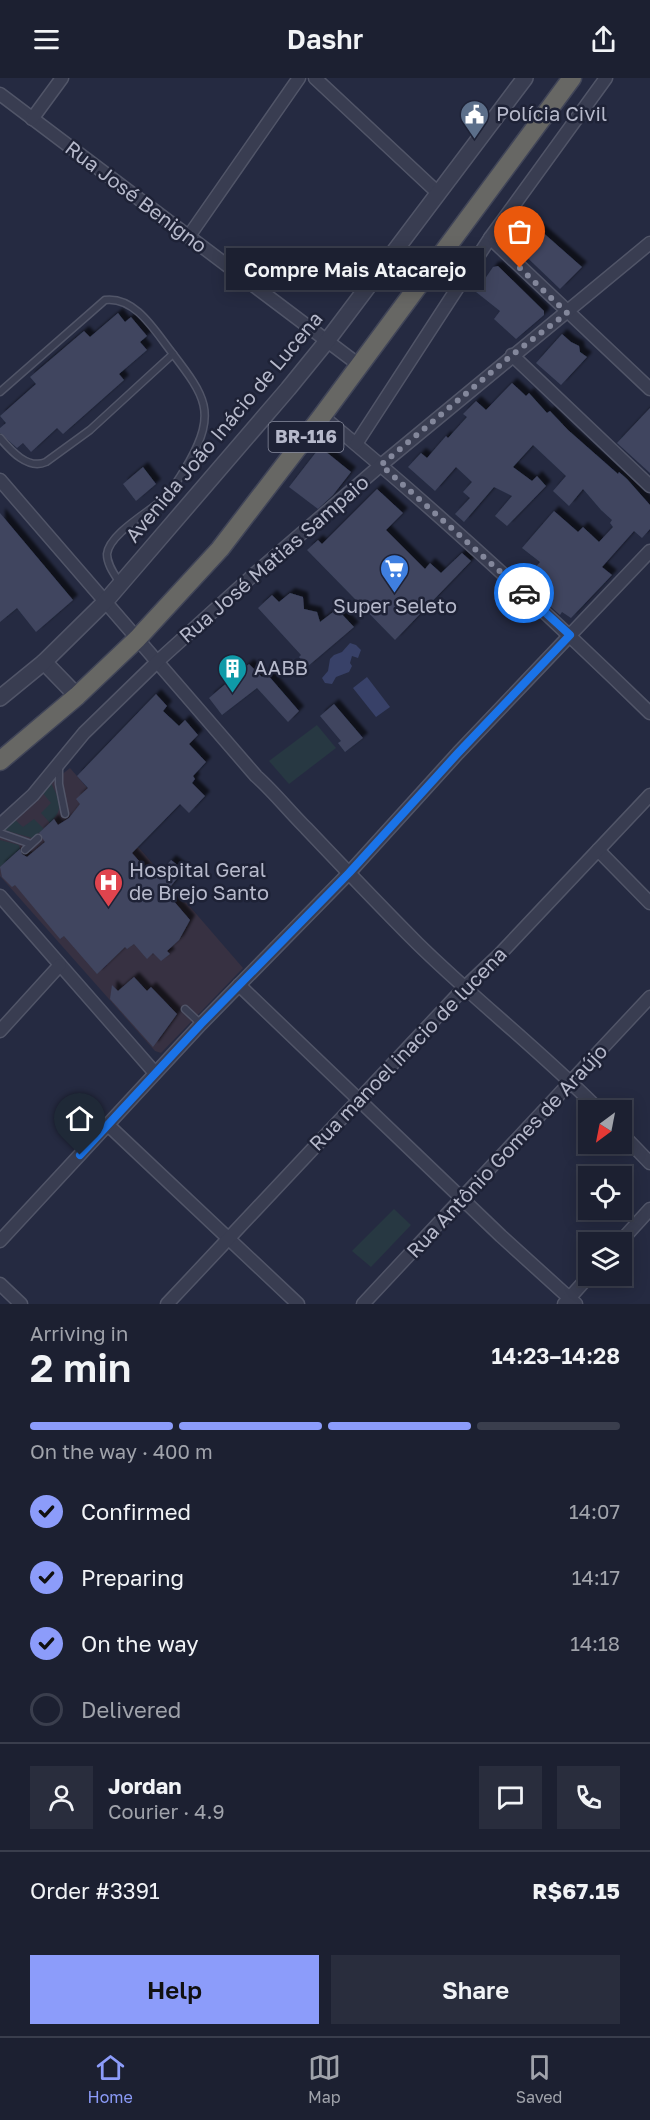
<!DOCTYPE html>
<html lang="en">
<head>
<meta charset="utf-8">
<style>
	:root { --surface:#1c2031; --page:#292d3d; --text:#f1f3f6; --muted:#a0a3ab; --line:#3a3e4d; --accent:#8c9cfa }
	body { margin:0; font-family:"Golos Text",sans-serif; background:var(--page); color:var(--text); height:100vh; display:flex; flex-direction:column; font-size:22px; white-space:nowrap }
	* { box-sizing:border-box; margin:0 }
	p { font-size:20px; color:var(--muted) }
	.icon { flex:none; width:33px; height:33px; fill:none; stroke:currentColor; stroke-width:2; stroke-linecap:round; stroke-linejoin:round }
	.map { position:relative; height:1226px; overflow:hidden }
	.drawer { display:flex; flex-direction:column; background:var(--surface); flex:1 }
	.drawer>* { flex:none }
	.needle { width:39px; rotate:212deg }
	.fabs { position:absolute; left:578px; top:1022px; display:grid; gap:12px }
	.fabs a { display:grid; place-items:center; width:54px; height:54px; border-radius:0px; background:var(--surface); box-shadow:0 3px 15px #0003,0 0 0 2px var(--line); font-size:30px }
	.pin { position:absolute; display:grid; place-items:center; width:51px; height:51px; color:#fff; margin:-62px -26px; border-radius:50% 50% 50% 0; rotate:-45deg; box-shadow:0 0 6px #0007 }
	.pin .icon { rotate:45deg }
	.courier { position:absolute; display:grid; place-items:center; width:60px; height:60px; margin:-30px; border:4px solid #1a73e8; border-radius:50%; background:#fff; color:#222; box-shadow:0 2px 8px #0007 }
	.bubble { position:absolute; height:42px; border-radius:0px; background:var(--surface); box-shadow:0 3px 15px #0003,0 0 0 2px var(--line); font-size:20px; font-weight:600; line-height:42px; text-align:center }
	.headline em { font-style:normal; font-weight:600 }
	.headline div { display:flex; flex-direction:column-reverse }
	.headline { display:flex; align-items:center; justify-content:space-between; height:102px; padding:0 30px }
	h1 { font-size:39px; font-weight:600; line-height:45px }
	.bar { display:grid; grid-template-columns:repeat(4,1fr); gap:9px 6px; align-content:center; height:72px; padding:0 30px }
	.bar i { height:8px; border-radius:4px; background:var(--line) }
	.bar .on { background:var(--accent) }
	.bar p { grid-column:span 4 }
	.line { display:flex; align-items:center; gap:15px; padding:0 30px; border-top:2px solid var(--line) }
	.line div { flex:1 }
	.round { display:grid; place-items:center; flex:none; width:63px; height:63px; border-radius:0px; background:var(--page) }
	ol { padding:0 30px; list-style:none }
	li { display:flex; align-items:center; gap:18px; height:66px }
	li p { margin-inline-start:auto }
	li .icon { padding:6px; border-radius:50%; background:var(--accent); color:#111; stroke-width:4 }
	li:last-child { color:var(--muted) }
	li i { width:33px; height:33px; border:3px solid var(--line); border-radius:50% }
	.action { display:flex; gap:12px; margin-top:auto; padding:12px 30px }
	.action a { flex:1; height:69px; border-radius:0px; background:var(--accent); color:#111; font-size:24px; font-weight:600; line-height:69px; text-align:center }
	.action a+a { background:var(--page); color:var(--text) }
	header { display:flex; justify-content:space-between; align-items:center; height:78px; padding:0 30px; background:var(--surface); font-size:27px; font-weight:600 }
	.menu { display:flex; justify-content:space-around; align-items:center; height:84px; border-top:2px solid var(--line); background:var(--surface); font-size:16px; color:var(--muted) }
	.menu a { display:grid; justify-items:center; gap:3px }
	.menu .on { color:var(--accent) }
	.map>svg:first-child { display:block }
</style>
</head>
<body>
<header><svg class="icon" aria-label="menu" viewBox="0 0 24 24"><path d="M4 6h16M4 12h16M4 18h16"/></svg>Dashr<svg class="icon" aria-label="share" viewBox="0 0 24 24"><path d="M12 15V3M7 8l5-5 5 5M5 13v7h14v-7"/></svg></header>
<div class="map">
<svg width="650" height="1226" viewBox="0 0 650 1226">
	<defs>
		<filter id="shadow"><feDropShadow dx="5" dy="-5" stdDeviation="1.5" flood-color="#0009"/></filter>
	</defs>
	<rect width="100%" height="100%" fill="#252a41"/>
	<!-- medical -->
	<path fill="#373142" d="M70,690L243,890L161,975L155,973L0,798V751L51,705Z"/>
	<!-- green -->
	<g fill="#273842">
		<path d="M317,647L336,670L289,706L269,683Z"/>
		<path d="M51,705C58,720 66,730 50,745L41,735L51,725L42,714Z"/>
		<path d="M12,739L23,749L34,741L44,751L32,760L1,751Z"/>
		<path d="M0,762L19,767L20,771L0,789Z"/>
		<path d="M394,1131L411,1147L371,1189L352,1173Z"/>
	</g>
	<!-- water -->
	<g fill="#384168">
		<path d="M350,565L356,567L361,572L358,580L352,578L350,585L352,588L349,594L336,599L332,606L325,605L322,600L328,593L330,581L334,577L342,574Z"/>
		<path d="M367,599L390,629L376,639L353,610Z"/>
	</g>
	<!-- building -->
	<g fill="#3f455f" filter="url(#shadow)">
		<path d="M531,144L582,189L560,211L512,165Z"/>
		<path d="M498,188L544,233V237L516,261L494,241L500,233L476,214L493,189Z"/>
		<path d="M118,235L125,244L131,239L147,258L140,264L147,272L119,296L124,302L63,356L57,350L31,374L23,365L17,370L0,355V350L6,345L0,338L36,306L30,299L84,253L90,259Z"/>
		<path d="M562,256L571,264L579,268L580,274L587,279L561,307L536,285Z"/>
		<path d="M512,305L526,318L529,315L547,335L550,333L568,352L618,396L619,394L627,401L650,427V451L642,460L634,453L602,489L612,497L571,540L562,534L560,537L541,520L552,509L534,491L540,484L522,470L554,433L578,454L583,449L599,464L613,449L610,445L612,442L601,432L583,411L569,428L553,413L566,398L533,367L513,389L532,403L537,398L546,408L507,448L495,438L512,418L494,409L464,444L455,436L470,420L463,414L472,404L456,389L435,413L408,389L421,375L427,380L446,358L448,360L467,339L463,336L476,323L486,332Z"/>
		<path d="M650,330V395L617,365Z"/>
		<path d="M320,369L351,394L333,417L318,431L289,409Z"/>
		<path d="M143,389L156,406L136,423L123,406Z"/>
		<path d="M377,411L403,435L386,452L425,491L430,485L441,495L462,475L471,483L395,562L307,472L318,462L322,466Z"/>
		<path d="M0,435L73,522L36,554L17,530L0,544Z"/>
		<path d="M290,515L303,519L304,531L317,534L320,544L337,531L354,549L307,589L299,579L301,577L258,530L272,517L279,524Z"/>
		<path d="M249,586L262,599L267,596L299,633L288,644L257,610L222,637L209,620Z"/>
		<path d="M156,616L167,628L163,633L179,648L185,642L198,657L189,666L206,684L193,698L195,701L192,705L205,718L189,735L180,726L132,775L155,801L171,782L184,792L166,814L190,842L179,862L167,873L170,876L161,883L153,875L147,881L134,866L127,871L125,869L97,896L64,858L60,861L15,807L12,809L2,799L0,789L20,771L22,776L27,779L45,764L39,755L54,741L58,747L69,740L80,726L76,721L88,710L77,698Z"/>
		<path d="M334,626L363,660L345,674L338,665L341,663L320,638Z"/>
		<path d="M134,899L147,913L151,909L177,936L153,969L110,921L112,907L118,913Z"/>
	</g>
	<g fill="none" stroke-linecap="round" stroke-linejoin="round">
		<defs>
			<g id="service">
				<path d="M0,314L105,222C136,218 156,255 173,276L90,352L46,384C28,392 11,373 0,360"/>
				<path d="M120,505C115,497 107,487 107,476C109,456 149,434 162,422C173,412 182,396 189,384C217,334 205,318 173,276"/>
				<path d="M59,690V706L65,736"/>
				<path d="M0,755L31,766"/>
				<path d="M25,772L38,760"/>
				<path d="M185,931L201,946"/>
			</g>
			<g id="minor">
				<path d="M315,0L438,115"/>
				<path d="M0,16L359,287"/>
				<path d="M32,41L62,0"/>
				<path d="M189,158L299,0"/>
				<path d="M490,160L650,311"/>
				<path d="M512,277L650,408"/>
				<path d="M322,338C436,432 544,532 650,635"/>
				<path d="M356,366L490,160L606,0"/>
				<path d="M0,402L256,698C274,714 289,733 306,750C343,789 380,828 417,865C476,923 541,973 599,1032"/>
				<path d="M0,747L33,717L84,655L158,583L251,499L381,387L650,165"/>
				<path d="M598,772L650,825"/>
				<path d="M0,818L155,995"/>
				<path d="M239,907L501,1158L576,1226"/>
				<path d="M0,953L60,887"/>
				<path d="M108,1047L298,1226"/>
				<path d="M621,1055L650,1085"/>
				<path d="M0,1163L201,946L349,795L458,675L650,473"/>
				<path d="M620,1164L650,1131"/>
				<path d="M0,1206L21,1226"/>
				<path d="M167,1226L464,910L500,876L650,717"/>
				<path d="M363,1226L650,919"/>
				<path d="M564,1226L590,1197"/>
			</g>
			<g id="tertiary">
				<path d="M44,584L77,618"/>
				<path d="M0,620L44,584L105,524L288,311L327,263L525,0"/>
			</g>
			<path id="trunk" d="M0,683L77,618L137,561L220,471L322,338L572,0"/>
		</defs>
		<!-- service casing -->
		<use href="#service" stroke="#515568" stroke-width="9"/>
		<!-- minor casing -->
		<use href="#minor" stroke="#515568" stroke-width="15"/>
		<!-- tertiary casing -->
		<use href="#tertiary" stroke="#515568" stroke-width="18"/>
		<!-- trunk casing -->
		<use href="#trunk" stroke="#414558" stroke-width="21"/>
		<!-- service -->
		<use href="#service" stroke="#393d51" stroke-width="6"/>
		<!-- minor -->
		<use href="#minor" stroke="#393d51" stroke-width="12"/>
		<!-- tertiary -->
		<use href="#tertiary" stroke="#393d51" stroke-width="15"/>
		<!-- trunk -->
		<use href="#trunk" stroke="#676764" stroke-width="18"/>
	</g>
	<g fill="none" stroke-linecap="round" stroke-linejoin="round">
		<!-- done -->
		<path stroke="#83879b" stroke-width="6" stroke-dasharray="0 10.8" d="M520,190L567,235L512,277L381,387L524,515"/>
		<!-- route -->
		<path stroke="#1a73e8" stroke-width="8" d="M80,1077L201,946L349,795L458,675L570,557L524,515"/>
	</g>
	<!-- icons -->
	<defs>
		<symbol id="civic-pin" viewBox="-11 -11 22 30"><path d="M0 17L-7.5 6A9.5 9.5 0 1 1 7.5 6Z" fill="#5c6f8a" stroke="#1e2236"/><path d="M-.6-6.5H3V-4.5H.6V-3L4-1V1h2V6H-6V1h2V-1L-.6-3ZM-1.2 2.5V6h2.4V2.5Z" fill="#fff"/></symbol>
		<symbol id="supermarket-pin" viewBox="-11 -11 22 30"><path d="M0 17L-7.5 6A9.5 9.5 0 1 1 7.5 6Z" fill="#3f7fe0" stroke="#1e2236"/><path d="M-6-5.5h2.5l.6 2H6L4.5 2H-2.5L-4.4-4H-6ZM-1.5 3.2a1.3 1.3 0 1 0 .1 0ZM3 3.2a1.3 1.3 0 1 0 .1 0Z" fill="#fff"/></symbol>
		<symbol id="building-pin" viewBox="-11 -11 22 30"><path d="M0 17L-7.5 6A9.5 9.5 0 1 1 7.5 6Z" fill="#0f9aa8" stroke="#1e2236"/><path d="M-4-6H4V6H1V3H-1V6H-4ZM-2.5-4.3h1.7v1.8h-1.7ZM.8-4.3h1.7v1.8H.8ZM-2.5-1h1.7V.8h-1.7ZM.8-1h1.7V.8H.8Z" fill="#fff"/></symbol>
		<symbol id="hospital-pin" viewBox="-11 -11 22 30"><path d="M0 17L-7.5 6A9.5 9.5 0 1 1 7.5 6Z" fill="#e0444e" stroke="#1e2236"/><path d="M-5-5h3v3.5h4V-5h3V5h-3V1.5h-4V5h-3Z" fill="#fff"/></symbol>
	</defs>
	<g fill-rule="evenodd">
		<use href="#civic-pin" x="458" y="20" width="33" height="45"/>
		<use href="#supermarket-pin" x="378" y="474" width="33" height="45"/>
		<use href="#building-pin" x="216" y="574" width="33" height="45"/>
		<use href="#hospital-pin" x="92" y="788" width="33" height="45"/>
	</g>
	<g text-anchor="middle" stroke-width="5" stroke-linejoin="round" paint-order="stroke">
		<!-- shield labels -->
		<rect fill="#1e2236" stroke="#888c9e" stroke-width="1.5" x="268.5" y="344" width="75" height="30" rx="4.5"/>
		<g font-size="18" font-weight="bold" fill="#b6b9cb">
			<text x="306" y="365">BR-116</text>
		</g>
		<!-- poi labels -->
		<g font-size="20" fill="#b6b9cb" stroke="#1e2236" text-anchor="start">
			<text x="496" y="43">Polícia Civil</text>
			<text x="395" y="535" text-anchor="middle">Super Seleto</text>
			<text x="254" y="597">AABB</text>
			<text x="129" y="799">Hospital Geral<tspan x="129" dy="23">de Brejo Santo</tspan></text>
		</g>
		<!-- street labels -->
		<g font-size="20" fill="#b6b9cb" stroke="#1e2236">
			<text transform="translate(136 119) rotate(37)" y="7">Rua José Benigno</text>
			<text transform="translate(224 349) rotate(-50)" y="7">Avenida João Inácio de Lucena</text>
			<text transform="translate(274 481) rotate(-41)" y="7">Rua José Matias Sampaio</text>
			<text transform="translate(408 971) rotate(-46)" y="7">Rua manoel inacio de lucena</text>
			<text transform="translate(507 1073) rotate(-47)" y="7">Rua Antônio Gomes de Araújo</text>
		</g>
	</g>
</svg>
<div class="fabs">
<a><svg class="needle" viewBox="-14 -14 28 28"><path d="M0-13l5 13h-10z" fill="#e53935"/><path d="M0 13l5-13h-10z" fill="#a0a3ab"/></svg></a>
<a><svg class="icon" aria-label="locate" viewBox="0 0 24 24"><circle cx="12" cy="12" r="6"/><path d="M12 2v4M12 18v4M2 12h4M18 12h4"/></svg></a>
<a><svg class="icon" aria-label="layers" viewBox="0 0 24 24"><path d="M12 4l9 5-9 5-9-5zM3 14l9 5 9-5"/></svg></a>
</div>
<div class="pin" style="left:520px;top:190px;background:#ea580c"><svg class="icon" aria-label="bag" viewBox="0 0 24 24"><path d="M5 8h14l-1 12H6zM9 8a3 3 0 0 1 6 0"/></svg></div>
<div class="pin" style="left:80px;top:1077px;background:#1f2937"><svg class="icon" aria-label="home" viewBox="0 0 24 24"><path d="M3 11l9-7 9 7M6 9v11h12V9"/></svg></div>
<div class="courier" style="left:524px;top:515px"><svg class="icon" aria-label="car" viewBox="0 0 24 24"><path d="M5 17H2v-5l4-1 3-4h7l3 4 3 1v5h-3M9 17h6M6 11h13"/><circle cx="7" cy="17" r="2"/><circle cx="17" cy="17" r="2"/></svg></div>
<div class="bubble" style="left:226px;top:170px;width:258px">Compre Mais Atacarejo</div>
</div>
<section class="drawer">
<div class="headline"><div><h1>2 min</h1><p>Arriving in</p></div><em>14:23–14:28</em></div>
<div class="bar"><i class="on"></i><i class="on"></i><i class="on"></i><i></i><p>On the way · 400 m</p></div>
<ol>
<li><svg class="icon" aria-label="check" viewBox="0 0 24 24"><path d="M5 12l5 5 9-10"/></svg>Confirmed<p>14:07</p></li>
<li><svg class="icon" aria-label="check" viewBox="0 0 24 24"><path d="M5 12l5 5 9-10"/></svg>Preparing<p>14:17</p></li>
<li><svg class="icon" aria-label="check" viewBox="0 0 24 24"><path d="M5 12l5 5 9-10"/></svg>On the way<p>14:18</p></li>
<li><i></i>Delivered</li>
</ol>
<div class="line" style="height:108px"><a class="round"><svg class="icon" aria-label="person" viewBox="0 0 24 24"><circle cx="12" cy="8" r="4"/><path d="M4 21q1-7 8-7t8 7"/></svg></a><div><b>Jordan</b><p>Courier · 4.9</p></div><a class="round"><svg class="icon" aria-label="chat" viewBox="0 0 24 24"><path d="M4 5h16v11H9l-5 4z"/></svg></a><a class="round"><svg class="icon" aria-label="phone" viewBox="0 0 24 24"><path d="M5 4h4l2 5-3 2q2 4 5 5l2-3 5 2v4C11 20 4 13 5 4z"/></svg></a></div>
<div class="line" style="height:78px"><div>Order #3391</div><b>R$67.15</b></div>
<div class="action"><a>Help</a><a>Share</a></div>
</section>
<nav class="menu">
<a class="on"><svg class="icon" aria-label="home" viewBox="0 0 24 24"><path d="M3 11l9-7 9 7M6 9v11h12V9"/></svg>Home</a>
<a><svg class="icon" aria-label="map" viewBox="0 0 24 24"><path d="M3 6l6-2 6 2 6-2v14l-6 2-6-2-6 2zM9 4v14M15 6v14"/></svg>Map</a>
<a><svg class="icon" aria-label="saved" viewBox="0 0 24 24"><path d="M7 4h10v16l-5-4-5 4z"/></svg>Saved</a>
</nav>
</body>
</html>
